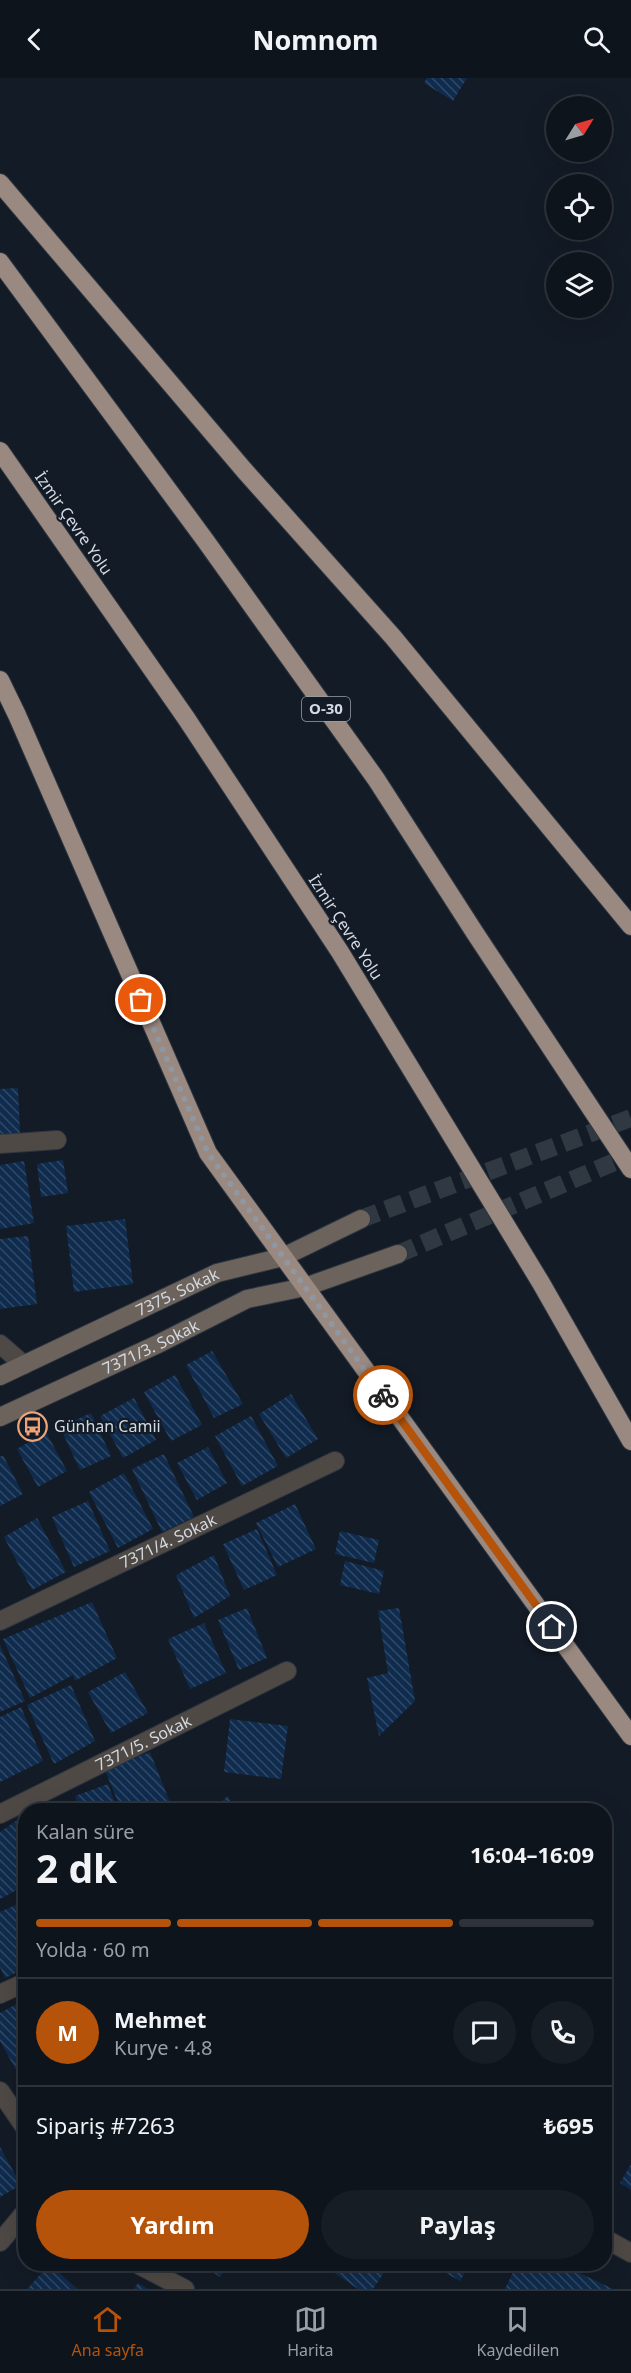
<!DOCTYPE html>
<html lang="tr">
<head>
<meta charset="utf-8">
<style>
	:root { --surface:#0e141c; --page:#171d25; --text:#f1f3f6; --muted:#9b9ea3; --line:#2e333b; --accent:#b45309 }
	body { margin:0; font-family:"Noto Sans",sans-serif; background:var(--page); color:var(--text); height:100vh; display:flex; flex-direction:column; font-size:22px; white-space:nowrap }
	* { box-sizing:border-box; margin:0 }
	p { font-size:20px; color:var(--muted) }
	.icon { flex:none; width:33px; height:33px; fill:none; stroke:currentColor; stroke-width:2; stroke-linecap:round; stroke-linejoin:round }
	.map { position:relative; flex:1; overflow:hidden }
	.side { position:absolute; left:18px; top:1725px; width:594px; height:468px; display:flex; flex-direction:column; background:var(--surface); border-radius:24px; box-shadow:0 6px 24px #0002,0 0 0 2px var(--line) }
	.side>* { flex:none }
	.needle { width:39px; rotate:53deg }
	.controls { position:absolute; left:546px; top:18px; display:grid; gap:12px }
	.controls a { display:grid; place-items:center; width:66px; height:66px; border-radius:50%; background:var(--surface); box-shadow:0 6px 24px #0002,0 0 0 2px var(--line); font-size:30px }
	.pin { position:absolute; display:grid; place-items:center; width:51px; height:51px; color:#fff; margin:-26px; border:3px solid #fff; border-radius:50%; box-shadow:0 2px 6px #0007 }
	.courier { position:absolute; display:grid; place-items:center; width:60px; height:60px; margin:-30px; border:4px solid #b45309; border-radius:50%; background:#fff; color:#222; box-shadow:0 2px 8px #0007 }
	.head em { font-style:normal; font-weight:700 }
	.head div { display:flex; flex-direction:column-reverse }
	.head { display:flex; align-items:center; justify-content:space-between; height:102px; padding:0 18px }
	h1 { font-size:39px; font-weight:700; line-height:45px }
	.bar { display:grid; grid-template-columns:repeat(4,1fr); gap:9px 6px; align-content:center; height:72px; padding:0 18px }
	.bar i { height:8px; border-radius:4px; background:var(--line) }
	.bar .on { background:var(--accent) }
	.bar p { grid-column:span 4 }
	.line { display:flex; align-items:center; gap:15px; padding:0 18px; border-top:2px solid var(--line) }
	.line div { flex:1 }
	.round { display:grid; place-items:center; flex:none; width:63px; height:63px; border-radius:32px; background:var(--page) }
	.cta { display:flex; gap:12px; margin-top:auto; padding:12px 18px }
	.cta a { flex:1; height:69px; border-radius:36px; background:var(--accent); color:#fff; font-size:24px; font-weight:700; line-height:69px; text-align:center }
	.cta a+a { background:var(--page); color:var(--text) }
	header { display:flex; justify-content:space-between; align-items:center; height:78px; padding:0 18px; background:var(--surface); font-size:27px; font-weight:700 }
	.tab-bar { display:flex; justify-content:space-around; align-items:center; height:84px; border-top:2px solid var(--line); background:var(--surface); font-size:16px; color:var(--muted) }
	.tab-bar a { display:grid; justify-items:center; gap:3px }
	.tab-bar .on { color:var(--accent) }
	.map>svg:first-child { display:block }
</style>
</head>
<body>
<header><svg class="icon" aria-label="back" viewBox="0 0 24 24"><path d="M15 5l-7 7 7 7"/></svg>Nomnom<svg class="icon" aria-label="search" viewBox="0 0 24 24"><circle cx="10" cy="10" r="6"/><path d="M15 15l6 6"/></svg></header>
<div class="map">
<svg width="631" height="2211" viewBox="0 0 631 2211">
	<defs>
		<pattern id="building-back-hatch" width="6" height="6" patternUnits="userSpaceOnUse" patternTransform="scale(1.5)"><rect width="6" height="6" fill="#0f2b4d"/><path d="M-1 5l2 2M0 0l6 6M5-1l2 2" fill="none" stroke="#314966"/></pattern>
	</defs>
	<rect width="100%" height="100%" fill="#131b26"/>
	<!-- building -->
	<g fill="url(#building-back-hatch)">
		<path d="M427,0H467L453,23L424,5Z"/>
		<path d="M18,1010L20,1056L0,1057V1011Z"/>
		<path d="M63,1082L68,1115L41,1119L37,1086Z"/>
		<path d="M24,1083L34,1145L0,1151V1087Z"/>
		<path d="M125,1141L133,1206L74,1214L66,1148Z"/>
		<path d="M28,1158L37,1226L0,1231V1161Z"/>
		<path d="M212,1273L243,1326L214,1340L186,1287Z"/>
		<path d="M175,1297L202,1347L171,1363L144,1314Z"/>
		<path d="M291,1316L318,1361L286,1380L259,1336Z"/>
		<path d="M134,1320L156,1362L123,1380L100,1338Z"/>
		<path d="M91,1335L111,1378L80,1392L60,1349Z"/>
		<path d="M251,1338L278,1388L242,1408L215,1358Z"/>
		<path d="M46,1354L67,1393L38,1409L17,1371Z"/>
		<path d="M208,1369L227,1405L197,1422L177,1385Z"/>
		<path d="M164,1376L194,1439L162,1454L132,1391Z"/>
		<path d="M3,1377L23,1416L0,1428V1379Z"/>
		<path d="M124,1395L153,1451L118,1470L89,1414Z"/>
		<path d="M88,1423L110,1473L74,1489L52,1439Z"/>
		<path d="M295,1426L316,1471L278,1489L256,1445Z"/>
		<path d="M37,1440L66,1494L32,1512L4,1459Z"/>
		<path d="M257,1451L277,1497L244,1512L223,1466Z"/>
		<path d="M340,1453L379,1462L374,1485L335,1476Z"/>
		<path d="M214,1477L230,1518L194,1540L176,1497Z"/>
		<path d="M345,1483L384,1493L379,1516L340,1507Z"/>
		<path d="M92,1524L117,1580L75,1603L73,1597L30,1620L3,1561Z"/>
		<path d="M247,1530L267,1580L239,1592L218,1542Z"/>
		<path d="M399,1530L415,1623L379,1658L367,1600L388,1595L378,1533Z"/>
		<path d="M204,1545L226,1595L190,1611L168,1561Z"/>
		<path d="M0,1567L25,1623L0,1634Z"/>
		<path d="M125,1594L148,1635L111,1655L88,1614Z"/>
		<path d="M71,1607L95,1663L54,1686L27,1627Z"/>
		<path d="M21,1629L43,1683L0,1704V1639Z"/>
		<path d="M230,1641L288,1648L281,1701L224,1694Z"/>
		<path d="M150,1674L173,1732H121L105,1692Z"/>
		<path d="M108,1706L118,1732H80L75,1718Z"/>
		<path d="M228,1718L234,1732H210Z"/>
		<path d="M69,1723L72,1732H45Z"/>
		<path d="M26,1736V1807L0,1821V1754Z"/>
		<path d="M26,1822V1890L5,1900L0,1889V1834Z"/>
		<path d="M26,1921V2010L0,1963V1935Z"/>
		<path d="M0,2069L21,2107L0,2119Z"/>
		<path d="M631,2086V2112L620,2105Z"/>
		<path d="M50,2186L77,2211H27Z"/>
		<path d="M200,2186H229L220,2199Z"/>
		<path d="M321,2186H390L373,2211H358Z"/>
		<path d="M429,2186H470L460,2203Z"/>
		<path d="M517,2186H561L613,2211H505Z"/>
		<path d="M138,2205L148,2211H134Z"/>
	</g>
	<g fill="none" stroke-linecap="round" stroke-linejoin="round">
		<!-- secondary-tunnel -->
		<g stroke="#303842" stroke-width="18" stroke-dasharray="18 9" stroke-linecap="butt">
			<path d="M361,1141L631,1040"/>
			<path d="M398,1176L631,1077"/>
		</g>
		<defs>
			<g id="street">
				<path d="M0,1066L57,1062"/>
				<path d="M0,1266L24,1287"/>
				<path id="s1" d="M0,1543L335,1383"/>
				<path id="s2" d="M0,1736L287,1593"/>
				<path d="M0,1916L26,1904"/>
				<path d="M0,2013L26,2051"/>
				<path d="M604,2160L631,2175"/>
				<path d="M0,2164L26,2133"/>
				<path d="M137,2186L185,2211"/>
			</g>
			<g id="secondary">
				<path id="s3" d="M0,1298L217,1195L283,1179L361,1141"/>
				<path id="s4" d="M0,1339L158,1266L247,1221L305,1209L398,1176"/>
			</g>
			<g id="highway">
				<path d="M0,105L244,392L393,559L631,848"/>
				<path d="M0,184L205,462L376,701L475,855L631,1091"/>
				<path d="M0,373L186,640L340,874L541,1205L631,1363"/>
				<path d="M0,602L17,637L208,1075L631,1658"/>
			</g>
		</defs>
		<!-- street casing -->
		<use href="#street" stroke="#2e3640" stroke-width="20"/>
		<!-- secondary casing -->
		<use href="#secondary" stroke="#2e3640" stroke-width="20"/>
		<!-- highway casing -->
		<use href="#highway" stroke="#2e3640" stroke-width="20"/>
		<!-- street -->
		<use href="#street" stroke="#4f4945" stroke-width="18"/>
		<!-- secondary -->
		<use href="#secondary" stroke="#6d635d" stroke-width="18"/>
		<!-- highway -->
		<use href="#highway" stroke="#998980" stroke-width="18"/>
	</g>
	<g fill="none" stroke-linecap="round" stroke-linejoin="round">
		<!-- done -->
		<path stroke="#9097a0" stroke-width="6" stroke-dasharray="0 10.8" d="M141,922L208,1075L383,1317"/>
		<!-- route -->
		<path stroke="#b45309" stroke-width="8" d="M383,1317L552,1549"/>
	</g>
	<!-- icons -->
	<defs>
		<symbol id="bus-ring" viewBox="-11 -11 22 22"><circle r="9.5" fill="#131b26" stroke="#efa378" stroke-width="1.5"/><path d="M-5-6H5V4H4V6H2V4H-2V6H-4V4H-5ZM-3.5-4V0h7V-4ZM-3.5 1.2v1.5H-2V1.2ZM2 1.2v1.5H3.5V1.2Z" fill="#efa378"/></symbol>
	</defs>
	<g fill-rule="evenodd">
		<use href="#bus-ring" x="16" y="1332" width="33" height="33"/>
	</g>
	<g text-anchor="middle" stroke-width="4.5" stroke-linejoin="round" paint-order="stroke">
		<!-- shield labels -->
		<rect fill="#131b26" stroke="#9aa1a9" stroke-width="1.5" x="302" y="619" width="48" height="24" rx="4.5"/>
		<g font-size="15" font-weight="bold" fill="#d4dae1">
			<text x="326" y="636">O-30</text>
		</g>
		<!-- street labels -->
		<g font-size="16" fill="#d4dae1" stroke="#131b26">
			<text transform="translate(74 445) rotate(55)" y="6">İzmir Çevre Yolu</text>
			<text transform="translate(346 849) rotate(57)" y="6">İzmir Çevre Yolu</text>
			<text dy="6" stroke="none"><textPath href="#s3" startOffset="196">7375. Sokak</textPath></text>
			<text dy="6" stroke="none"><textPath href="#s4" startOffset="166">7371/3. Sokak</textPath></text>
			<text dy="6" stroke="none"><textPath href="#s1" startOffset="186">7371/4. Sokak</textPath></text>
			<text dy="6" stroke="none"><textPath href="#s2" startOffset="160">7371/5. Sokak</textPath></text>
		</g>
		<!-- poi labels -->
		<g font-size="16" fill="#d4dae1" stroke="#131b26" text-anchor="start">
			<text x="54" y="1354">Günhan Camii</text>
		</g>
	</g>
</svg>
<div class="controls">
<a><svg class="needle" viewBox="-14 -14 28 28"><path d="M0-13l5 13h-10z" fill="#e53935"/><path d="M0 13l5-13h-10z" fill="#9b9ea3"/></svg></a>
<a><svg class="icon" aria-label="locate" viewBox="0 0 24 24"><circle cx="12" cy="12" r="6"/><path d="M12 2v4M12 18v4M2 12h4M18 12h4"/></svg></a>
<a><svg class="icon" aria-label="layers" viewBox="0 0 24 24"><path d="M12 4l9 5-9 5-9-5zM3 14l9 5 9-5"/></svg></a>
</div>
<div class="pin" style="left:141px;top:922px;background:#ea580c"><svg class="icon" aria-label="bag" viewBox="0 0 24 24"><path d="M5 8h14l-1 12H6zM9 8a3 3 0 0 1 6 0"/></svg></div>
<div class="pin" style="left:552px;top:1549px;background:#1f2937"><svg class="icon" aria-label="home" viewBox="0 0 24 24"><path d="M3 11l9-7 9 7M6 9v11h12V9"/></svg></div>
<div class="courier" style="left:383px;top:1317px"><svg class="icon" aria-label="bike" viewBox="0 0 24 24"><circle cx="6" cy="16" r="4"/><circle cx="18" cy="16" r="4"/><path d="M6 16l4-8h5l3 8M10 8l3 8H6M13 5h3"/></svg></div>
<section class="side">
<div class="head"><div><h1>2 dk</h1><p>Kalan süre</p></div><em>16:04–16:09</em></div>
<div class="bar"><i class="on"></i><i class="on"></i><i class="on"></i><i></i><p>Yolda · 60 m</p></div>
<div class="line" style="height:108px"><b class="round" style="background:var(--accent);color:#fff">M</b><div><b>Mehmet</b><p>Kurye · 4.8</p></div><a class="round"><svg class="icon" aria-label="chat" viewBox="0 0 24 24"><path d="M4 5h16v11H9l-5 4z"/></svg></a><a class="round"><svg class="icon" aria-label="phone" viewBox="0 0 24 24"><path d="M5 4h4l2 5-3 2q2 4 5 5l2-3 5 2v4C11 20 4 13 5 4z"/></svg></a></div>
<div class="line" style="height:78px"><div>Sipariş #7263</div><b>₺695</b></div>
<div class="cta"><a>Yardım</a><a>Paylaş</a></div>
</section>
</div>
<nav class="tab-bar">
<a class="on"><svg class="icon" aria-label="home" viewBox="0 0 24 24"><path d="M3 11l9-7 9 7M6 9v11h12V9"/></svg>Ana sayfa</a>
<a><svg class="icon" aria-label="map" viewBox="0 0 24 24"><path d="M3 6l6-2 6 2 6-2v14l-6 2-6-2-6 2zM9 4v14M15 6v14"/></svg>Harita</a>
<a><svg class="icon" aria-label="saved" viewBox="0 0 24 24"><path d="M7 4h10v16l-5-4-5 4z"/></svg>Kaydedilen</a>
</nav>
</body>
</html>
